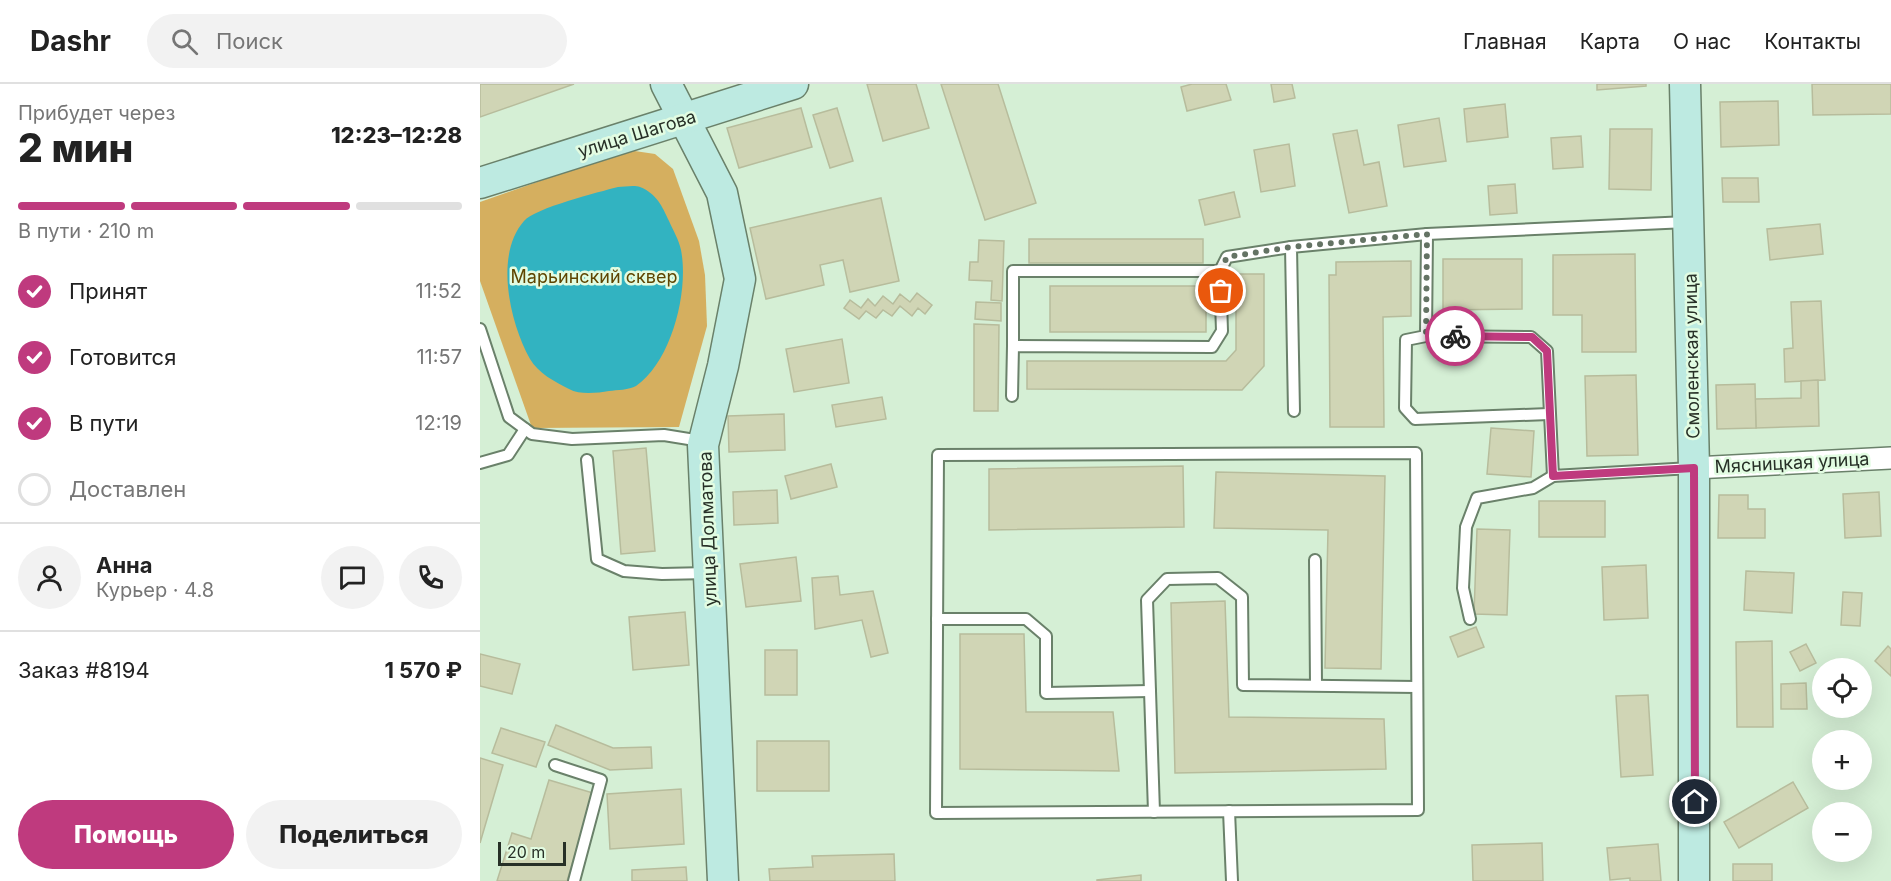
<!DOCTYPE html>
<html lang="ru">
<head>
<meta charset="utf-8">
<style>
	:root { --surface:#fff; --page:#f2f2f2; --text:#222; --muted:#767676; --line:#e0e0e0; --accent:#bf3a7e }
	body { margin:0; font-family:Inter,sans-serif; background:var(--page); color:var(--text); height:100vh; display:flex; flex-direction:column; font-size:22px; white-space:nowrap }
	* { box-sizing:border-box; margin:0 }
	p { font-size:20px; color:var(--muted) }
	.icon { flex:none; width:33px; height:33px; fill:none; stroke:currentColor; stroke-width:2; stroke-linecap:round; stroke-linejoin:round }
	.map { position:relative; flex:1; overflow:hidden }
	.panel { display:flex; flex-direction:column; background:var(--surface); width:480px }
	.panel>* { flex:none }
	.controls { position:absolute; left:1332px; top:574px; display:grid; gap:12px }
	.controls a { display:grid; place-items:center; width:60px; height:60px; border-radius:50%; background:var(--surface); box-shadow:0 6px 24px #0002; font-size:30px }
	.scale { position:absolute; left:18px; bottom:15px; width:68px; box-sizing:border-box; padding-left:6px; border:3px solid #273027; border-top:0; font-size:16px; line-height:21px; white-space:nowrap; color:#273027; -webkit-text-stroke:4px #e2fce2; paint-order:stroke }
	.pin { position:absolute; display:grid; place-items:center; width:51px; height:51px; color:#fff; margin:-26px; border:3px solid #fff; border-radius:50%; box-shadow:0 2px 6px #0007 }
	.courier { position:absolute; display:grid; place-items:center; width:60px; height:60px; margin:-30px; border:4px solid #bf3a7e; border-radius:50%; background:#fff; color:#222; box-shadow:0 2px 8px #0007 }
	.head em { font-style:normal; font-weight:800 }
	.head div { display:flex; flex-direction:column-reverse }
	.head { display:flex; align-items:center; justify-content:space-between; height:102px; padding:0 18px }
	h1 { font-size:39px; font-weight:800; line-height:45px }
	.bar { display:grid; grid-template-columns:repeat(4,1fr); gap:9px 6px; align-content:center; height:72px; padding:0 18px }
	.bar i { height:8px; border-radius:4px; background:var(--line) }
	.bar .current { background:var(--accent) }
	.bar p { grid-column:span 4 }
	.line { display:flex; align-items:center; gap:15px; padding:0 18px; border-top:2px solid var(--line) }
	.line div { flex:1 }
	.round { display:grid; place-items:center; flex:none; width:63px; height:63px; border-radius:32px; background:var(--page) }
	ol { padding:0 18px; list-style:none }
	li { display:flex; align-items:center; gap:18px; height:66px }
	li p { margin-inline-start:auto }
	li .icon { padding:6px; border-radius:50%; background:var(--accent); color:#fff; stroke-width:4 }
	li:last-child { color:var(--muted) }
	li i { width:33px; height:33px; border:3px solid var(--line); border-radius:50% }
	.cta { display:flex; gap:12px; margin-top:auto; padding:12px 18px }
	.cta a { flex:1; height:69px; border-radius:36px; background:var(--accent); color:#fff; font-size:24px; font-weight:800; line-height:69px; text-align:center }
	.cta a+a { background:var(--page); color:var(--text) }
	header { display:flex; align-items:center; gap:36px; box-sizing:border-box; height:84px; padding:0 30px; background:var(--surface); border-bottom:2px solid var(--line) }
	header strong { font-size:28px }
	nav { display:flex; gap:33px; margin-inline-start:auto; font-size:21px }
	.search { width:420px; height:54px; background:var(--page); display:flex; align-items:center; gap:15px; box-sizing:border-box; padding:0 21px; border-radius:33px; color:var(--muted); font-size:22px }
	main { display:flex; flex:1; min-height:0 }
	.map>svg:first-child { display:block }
</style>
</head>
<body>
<header>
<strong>Dashr</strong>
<div class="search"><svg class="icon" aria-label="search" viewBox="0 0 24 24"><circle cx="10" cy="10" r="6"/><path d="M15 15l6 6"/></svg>Поиск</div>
<nav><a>Главная</a><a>Карта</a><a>О нас</a><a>Контакты</a></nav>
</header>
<main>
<section class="panel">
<div class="head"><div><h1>2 мин</h1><p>Прибудет через</p></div><em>12:23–12:28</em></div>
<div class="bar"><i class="current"></i><i class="current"></i><i class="current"></i><i></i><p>В пути · 210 m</p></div>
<ol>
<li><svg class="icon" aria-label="check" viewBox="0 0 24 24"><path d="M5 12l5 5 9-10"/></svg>Принят<p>11:52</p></li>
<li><svg class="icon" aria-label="check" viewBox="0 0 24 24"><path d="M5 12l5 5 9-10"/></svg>Готовится<p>11:57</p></li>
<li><svg class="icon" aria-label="check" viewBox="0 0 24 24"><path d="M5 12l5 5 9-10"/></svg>В пути<p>12:19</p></li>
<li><i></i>Доставлен</li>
</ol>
<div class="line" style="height:108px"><a class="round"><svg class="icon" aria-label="person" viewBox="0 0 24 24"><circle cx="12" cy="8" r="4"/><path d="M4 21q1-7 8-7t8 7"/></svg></a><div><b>Анна</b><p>Курьер · 4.8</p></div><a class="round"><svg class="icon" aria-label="chat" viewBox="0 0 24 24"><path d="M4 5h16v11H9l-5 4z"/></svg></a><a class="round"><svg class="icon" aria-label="phone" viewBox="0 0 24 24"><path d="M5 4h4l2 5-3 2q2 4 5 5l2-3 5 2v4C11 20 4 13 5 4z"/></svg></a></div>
<div class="line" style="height:78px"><div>Заказ #8194</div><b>1 570 ₽</b></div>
<div class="cta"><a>Помощь</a><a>Поделиться</a></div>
</section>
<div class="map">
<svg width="1411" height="797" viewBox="0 0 1411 797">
	<rect width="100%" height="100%" fill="#d5efd5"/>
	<!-- green -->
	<path fill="#d5af5f" d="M148,66L175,70L193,85L219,157L225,191L227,242L199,343L52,344L0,197V118Z"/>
	<!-- water -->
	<path fill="#32b3c1" d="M138,103C144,103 154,101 160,103C177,110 182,122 189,137C193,146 199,156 201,166C209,207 192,277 156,302C149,306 137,306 129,307C117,309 100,311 89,305C75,298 58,289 50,275C30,239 14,171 44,137C55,124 119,108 138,103Z"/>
	<!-- building -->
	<g fill="#d0d5b5" stroke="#b7bc9c" stroke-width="1.5">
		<path d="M0,0H94L0,33Z"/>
		<path d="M387,0H436L449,44L403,57Z"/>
		<path d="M461,0H518L556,119L505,136Z"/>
		<path d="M712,0H746L751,16L707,27L701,3Z"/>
		<path d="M791,0H812L815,14L794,18Z"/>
		<path d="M1117,0H1166V2L1117,6Z"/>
		<path d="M1332,0H1411V30L1333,31Z"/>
		<path d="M1298,17L1299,61L1241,63L1240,18Z"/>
		<path d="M1025,20L1028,53L987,58L984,25Z"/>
		<path d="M321,24L332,63L259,84L247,44Z"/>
		<path d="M357,24L373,77L350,84L333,31Z"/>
		<path d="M959,34L966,77L924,83L918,41Z"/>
		<path d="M1130,45H1172L1171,106L1129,105Z"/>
		<path d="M877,46L884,81L899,78L907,122L869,129L853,50Z"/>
		<path d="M1101,52L1103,83L1073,85L1071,54Z"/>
		<path d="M809,60L815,102L781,108L774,66Z"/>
		<path d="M1242,94H1278L1279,118H1243Z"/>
		<path d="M1035,100L1037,129L1010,131L1008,102Z"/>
		<path d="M754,108L760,133L725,141L719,116Z"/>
		<path d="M401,114L419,197L370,208L363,176L340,181L344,201L286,215L270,144Z"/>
		<path d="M1340,140L1343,170L1290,176L1287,145Z"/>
		<rect x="549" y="155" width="174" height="24"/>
		<path d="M499,156L524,157L522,217L511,216L512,197L489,196L490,178H498Z"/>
		<path d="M1155,170L1156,268H1102V231H1073V171Z"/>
		<path d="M963,175H1042V225L963,226Z"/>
		<path d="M931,177V232L903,233L904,343H850L849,191H856V178Z"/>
		<path d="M756,190H784V282L762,306L547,305V277H746L756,266Z"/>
		<rect x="570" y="202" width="156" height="46"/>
		<path d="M437,209L452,221L445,230L438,224L432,232L420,222L412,232L403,226L396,234L386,227L379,235L364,224L370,216L381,224L388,215L395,222L403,212L413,220L420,210L430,218Z"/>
		<path d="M1341,217L1345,296L1305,298L1304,265L1313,264L1311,218Z"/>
		<path d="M496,218L521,219V237L495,235Z"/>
		<path d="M494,240L519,241L518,327H494Z"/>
		<path d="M362,255L369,299L314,308L306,265Z"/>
		<path d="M1156,291L1158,371L1107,372L1105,292Z"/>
		<path d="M1338,296L1339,342L1276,344L1275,315L1321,314V297Z"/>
		<path d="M1275,300L1276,344L1237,345L1236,301Z"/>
		<path d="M402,313L406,335L356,343L352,321Z"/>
		<path d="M304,330L305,366L249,368L248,332Z"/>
		<path d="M1011,344L1054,347L1051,393L1007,390Z"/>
		<path d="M166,364L175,467L141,470L133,367Z"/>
		<path d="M351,380L357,403L311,415L305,392Z"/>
		<path d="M703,382L704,443L509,446V385Z"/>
		<path d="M736,388L905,392L901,585L845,584L848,446L734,444Z"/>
		<path d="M297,406L298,439L254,441L253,408Z"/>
		<path d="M1399,408L1401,452L1365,454L1363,410Z"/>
		<path d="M1239,411H1268V425H1285V454H1238Z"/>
		<rect x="1059" y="417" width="66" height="36"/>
		<path d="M997,445L1030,446L1027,531L994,530Z"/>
		<path d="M316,473L321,517L266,523L260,480Z"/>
		<path d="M1166,481L1168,534L1124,536L1122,483Z"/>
		<path d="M1266,487L1314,489L1312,529L1264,526Z"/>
		<path d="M358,492L360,511L393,507L408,569L391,573L382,536L335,545L332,494Z"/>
		<path d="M1363,508L1382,509L1380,542L1361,541Z"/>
		<path d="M745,517L749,633L904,635L906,685L695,689L691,519Z"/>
		<path d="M205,528L209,581L153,586L149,533Z"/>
		<path d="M996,543L1004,563L978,573L970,553Z"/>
		<path d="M480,550H544L546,628H633L639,687L480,685Z"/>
		<path d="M1292,557L1293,643H1257L1256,558Z"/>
		<path d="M1326,560L1336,579L1320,587L1310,568Z"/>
		<path d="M1408,562L1411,565V592L1395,577Z"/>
		<rect x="285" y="566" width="32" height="45"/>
		<path d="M0,570L40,580L32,610L0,602Z"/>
		<path d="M1326,599L1327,625H1301V600Z"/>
		<path d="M1168,611L1173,691L1141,693L1136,612Z"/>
		<path d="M76,641L133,664L171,663L172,684L130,686L68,661Z"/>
		<path d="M21,644L65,658L56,683L12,669Z"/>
		<rect x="277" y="657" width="72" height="50"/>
		<path d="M0,674L23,681L0,759Z"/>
		<path d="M69,696L113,709L87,797H17L32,749L51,755Z"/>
		<path d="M1313,698L1328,724L1259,764L1244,738Z"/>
		<path d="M201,705L204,760L130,765L127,710Z"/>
		<path d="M1062,759L1063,797H993L992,761Z"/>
		<path d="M1178,760L1181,797H1150V794L1130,796L1127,764Z"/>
		<path d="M414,770L415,797H290L289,785L333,783L332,772Z"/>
		<rect x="1253" y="780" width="39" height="17"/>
		<path d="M206,783L207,797H152V786Z"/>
		<path d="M661,791V797H617V796Z"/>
	</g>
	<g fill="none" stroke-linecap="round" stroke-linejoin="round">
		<defs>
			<g id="lane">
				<path d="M947,150L946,252L1051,253L1067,267L1073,392L1211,384"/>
				<path d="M0,245L29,333L52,350L92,355L184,351L221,357"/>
				<path d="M946,252L926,256L925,324L935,335L1069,330"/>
				<path d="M533,262V187H740"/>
				<path d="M532,312L533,262L732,263L742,247L740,187L747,173L811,163"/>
				<path d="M814,327L811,163L947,150L1207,138"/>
				<path d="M936,369L938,726L456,729L458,371Z"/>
				<path d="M107,376L117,475L144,487L182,490L228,489"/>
				<path d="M0,379L28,371L45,345"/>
				<path d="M835,476L836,601"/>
				<path d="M457,535H546L566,552V609L670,607"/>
				<path d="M990,535L983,504L986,443L997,414L1053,404L1073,392"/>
				<path d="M75,681L121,696L94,797"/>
				<path d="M749,727L752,797"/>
				<path d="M674,728L667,516L687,495L738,494L762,513L763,601L937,603"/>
			</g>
			<path id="street" d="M1214,384L1411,374"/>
			<g id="secondary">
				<path d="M186,0L242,109L260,195L243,282L223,361L243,797"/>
				<path d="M1205,0L1214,384V797"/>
				<path d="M0,99L313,0"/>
			</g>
		</defs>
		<!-- lane casing -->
		<use href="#lane" stroke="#6a816a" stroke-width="14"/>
		<!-- street casing -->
		<use href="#street" stroke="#6a816a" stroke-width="24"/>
		<!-- secondary casing -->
		<use href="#secondary" stroke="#6a816a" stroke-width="33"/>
		<!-- lane -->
		<use href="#lane" stroke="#fff" stroke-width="10"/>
		<!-- street -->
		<use href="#street" stroke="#fff" stroke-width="21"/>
		<!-- secondary -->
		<use href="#secondary" stroke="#bdeae1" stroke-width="30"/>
	</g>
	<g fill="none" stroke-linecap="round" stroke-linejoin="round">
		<!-- done -->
		<path stroke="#647364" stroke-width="6" stroke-dasharray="0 10.8" d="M741,207L740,187L747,173L811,163L947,150L946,252H975"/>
		<!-- route -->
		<path stroke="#bf3a7e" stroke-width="8" d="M975,252L1052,253L1067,267L1073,392L1214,384L1215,718"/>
	</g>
	<g text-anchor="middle" stroke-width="5" stroke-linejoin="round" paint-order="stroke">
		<!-- street labels -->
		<g font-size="18" fill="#273027" stroke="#e2fce2">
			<text transform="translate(157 50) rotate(-17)" y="6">улица Шагова</text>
			<text transform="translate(1212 272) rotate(-91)" y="6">Смоленская улица</text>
			<text transform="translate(1312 379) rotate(-3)" y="6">Мясницкая улица</text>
			<text transform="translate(228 445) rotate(-92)" y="6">улица Долматова</text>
		</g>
		<!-- park labels -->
		<g font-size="18" fill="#5f4501" stroke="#e2fce2">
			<text x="114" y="199">Марьинский сквер</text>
		</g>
	</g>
</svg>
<div class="controls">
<a><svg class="icon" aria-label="locate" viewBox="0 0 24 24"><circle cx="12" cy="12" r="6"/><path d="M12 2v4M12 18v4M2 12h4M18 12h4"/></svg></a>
<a>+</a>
<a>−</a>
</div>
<div class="scale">20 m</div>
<div class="pin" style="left:741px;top:207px;background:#ea580c"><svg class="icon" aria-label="bag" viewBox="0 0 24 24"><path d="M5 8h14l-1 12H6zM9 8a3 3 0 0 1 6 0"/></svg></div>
<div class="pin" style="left:1215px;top:718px;background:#1f2937"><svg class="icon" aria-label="home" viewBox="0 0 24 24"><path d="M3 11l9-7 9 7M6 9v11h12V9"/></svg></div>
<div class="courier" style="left:975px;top:252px"><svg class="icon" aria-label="bike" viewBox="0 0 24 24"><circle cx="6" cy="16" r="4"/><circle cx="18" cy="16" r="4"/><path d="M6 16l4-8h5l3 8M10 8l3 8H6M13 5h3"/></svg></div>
</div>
</main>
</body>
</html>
